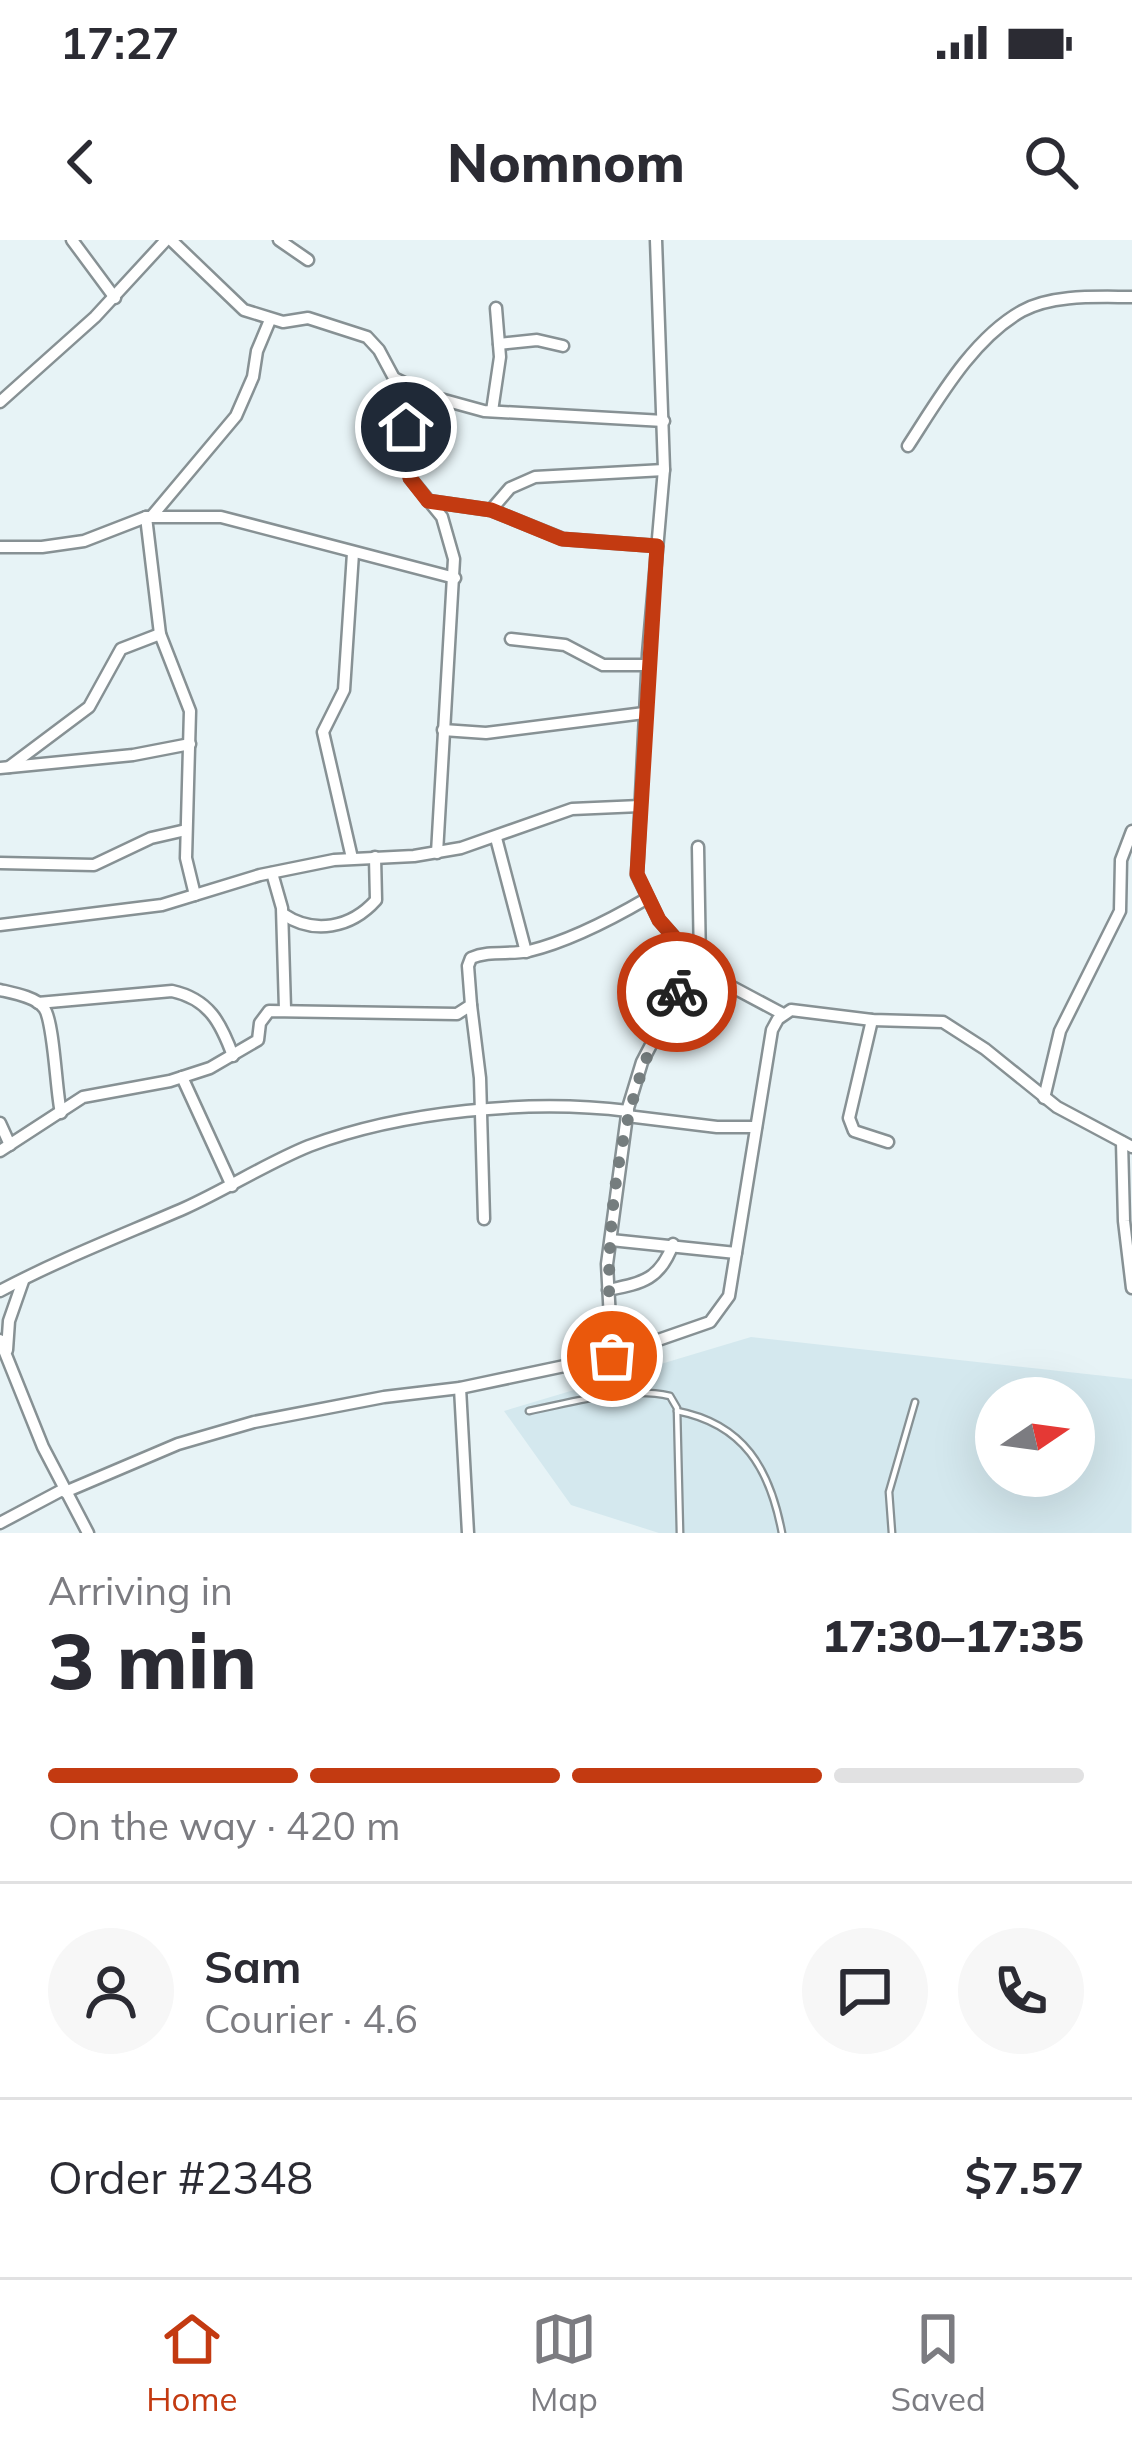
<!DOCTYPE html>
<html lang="en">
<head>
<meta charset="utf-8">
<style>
	:root { --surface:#fff; --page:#f7f7f7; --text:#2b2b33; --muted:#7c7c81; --line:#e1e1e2; --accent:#c33a11 }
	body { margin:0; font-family:Mulish,sans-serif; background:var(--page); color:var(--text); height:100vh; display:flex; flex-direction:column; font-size:45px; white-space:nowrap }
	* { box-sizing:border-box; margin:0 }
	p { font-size:39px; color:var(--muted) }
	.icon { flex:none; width:66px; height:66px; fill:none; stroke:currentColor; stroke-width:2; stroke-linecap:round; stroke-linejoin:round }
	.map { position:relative; height:1293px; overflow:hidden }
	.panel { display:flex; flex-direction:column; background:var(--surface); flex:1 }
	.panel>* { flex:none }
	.needle { width:78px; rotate:77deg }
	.buttons { position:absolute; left:975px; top:1137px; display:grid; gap:24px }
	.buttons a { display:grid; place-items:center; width:120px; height:120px; border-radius:50%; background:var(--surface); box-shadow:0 12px 48px #0002; font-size:60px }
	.pin { position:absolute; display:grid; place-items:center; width:102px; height:102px; color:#fff; margin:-51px; border:6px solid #fff; border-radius:50%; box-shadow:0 3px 12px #0007 }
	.courier { position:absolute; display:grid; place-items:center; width:120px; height:120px; margin:-60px; border:9px solid #c33a11; border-radius:50%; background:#fff; color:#222; box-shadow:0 3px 15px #0007 }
	.headline em { font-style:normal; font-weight:800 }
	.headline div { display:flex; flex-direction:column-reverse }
	.headline { display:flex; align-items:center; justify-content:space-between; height:204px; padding:0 48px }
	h1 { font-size:78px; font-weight:800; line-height:90px }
	.bar { display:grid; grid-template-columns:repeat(4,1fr); gap:18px 12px; align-content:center; height:144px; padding:0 48px }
	.bar i { height:15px; border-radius:9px; background:var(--line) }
	.bar .selected { background:var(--accent) }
	.bar p { grid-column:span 4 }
	.line { display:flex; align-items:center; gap:30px; padding:0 48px; border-top:3px solid var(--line) }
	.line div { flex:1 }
	.round { display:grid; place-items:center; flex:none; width:126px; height:126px; border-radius:63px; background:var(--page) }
	.status { display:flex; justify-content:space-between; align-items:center; height:84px; padding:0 60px; background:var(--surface); direction:ltr }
	.status svg { height:33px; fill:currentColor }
	header { display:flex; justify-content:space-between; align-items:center; height:156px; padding:0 48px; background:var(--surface); font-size:54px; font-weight:800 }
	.tab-bar { display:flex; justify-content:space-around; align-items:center; height:168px; border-top:3px solid var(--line); background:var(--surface); font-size:33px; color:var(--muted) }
	.tab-bar a { display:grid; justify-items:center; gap:6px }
	.tab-bar .selected { color:var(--accent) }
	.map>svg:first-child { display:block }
</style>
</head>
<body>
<div class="status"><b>17:27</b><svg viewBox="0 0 49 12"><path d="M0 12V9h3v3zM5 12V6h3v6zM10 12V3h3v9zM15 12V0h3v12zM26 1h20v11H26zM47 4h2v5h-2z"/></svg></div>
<header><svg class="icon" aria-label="back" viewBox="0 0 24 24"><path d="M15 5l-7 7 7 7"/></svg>Nomnom<svg class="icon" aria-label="search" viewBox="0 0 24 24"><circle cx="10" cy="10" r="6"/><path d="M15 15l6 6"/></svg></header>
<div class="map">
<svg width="1132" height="1293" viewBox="0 0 1132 1293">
	<rect width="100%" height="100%" fill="#e7f3f6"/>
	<!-- built -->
	<path fill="#d4e8ee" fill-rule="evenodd" d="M751,1097L1132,1139L1131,1293H659L571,1265L504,1171ZM996,1158H1074V1236H996Z"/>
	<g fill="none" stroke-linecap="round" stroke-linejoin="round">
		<defs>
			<g id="lane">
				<path d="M529,1171C574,1162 625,1146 670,1156L677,1168L680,1293"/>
				<path d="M677,1171C744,1184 770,1229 782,1293"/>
				<path d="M892,1293L889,1252L915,1162"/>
			</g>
			<g id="street">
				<path d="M72,0L115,58"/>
				<path d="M171,0L244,70L283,82L308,78L367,97L379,110L394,138L433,157L484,171L664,181"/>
				<path d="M279,0L308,20"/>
				<path d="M656,0L664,229L648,414L637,635L659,680L706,733L783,774"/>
				<path d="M499,104L537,100L563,106"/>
				<path d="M394,138L406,187L410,238L442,277L454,319L437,613"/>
				<path d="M0,162L95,77L166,0"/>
				<path d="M492,171L500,117L496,68"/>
				<path d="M908,206C938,160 972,99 1022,71C1053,54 1098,57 1132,57"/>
				<path d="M428,261L491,270L563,299L657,306"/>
				<path d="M491,270L510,248L535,237L664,230"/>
				<path d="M152,276L236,176L253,137L257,111L270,80"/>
				<path d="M146,277L160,394L190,471L186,618L195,655"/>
				<path d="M0,307H42L84,301L146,277H221L455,338"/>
				<path d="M511,399L565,405L603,425H647"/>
				<path d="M443,490L486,493L644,473"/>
				<path d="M9,527L89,467L121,409L160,394"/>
				<path d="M0,528L133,515L190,504"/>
				<path d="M496,598L526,712"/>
				<path d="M698,607L700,724"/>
				<path d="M352,618L323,492L344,450L353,313"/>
				<path d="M0,623L94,625L151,598L186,590"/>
				<path d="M272,633L282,668L285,769"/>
				<path d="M283,674C314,695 351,688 376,660L375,617"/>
				<path d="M0,685L162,665L260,635L334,620L414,616L461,608L572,569L640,566"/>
				<path d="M0,750C13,753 36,757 44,768C54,781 56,852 61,873"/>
				<path d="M38,763L172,751C209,759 221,783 233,816"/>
				<path d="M471,765L480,838L484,979"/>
				<path d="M872,780L849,878L854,891L888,902"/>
				<path d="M182,837L232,946"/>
				<path d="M1044,858L1060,791L1120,671L1121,620L1132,591"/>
				<path d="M627,876L717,887H756"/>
				<path d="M0,883L10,905"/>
				<path d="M1122,902L1124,981L1132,1048"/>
				<path d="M0,911L83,857L170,841L210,828L258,800L260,783L269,771L457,774L471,765L468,726L471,718C489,710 510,715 529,711C570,701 610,680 646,659"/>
				<path d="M611,1000L736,1013"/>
				<path d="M608,1050C642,1043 660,1040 673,1004"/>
				<path d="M0,1051C60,1019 123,995 185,968C227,949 267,923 309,906C402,871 530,859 628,871"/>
				<path d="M0,1100L43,1207L88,1293"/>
				<path d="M7,1110L9,1081L23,1041"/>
				<path d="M612,1116L607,1024L628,868L642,822L695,721"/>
				<path d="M460,1148L468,1293"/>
				<path d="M65,1252L178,1204L254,1182L384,1157L460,1148L612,1116L710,1082L729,1056L772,790L778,779L791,770L872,780L943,782L985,809L1057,867L1132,907"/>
				<path d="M0,1283L64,1249"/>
			</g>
		</defs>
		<!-- lane casing -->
		<use href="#lane" stroke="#879194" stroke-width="9"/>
		<!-- street casing -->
		<use href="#street" stroke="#879194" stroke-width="15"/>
		<!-- lane -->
		<use href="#lane" stroke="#fff" stroke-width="4.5"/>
		<!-- street -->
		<use href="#street" stroke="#fff" stroke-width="10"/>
	</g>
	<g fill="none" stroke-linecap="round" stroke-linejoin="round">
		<!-- done -->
		<path stroke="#757d7e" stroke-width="12" stroke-dasharray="0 21.6" d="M612,1116C602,994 616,861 677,752"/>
		<!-- route -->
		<path stroke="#c33a11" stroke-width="15" d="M406,187L410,238L428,261L491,270L562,299L657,306L637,634L659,680L695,721L677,752"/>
	</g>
</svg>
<div class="buttons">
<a><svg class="needle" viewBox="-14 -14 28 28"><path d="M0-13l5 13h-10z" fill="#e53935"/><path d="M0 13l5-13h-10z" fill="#7c7c81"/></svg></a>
</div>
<div class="pin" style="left:612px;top:1116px;background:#ea580c"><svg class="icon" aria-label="bag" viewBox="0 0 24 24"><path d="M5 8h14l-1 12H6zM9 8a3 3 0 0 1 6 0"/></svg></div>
<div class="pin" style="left:406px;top:187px;background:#1f2937"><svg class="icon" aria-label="home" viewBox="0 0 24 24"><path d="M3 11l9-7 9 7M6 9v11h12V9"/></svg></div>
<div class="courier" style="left:677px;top:752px"><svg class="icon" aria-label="bike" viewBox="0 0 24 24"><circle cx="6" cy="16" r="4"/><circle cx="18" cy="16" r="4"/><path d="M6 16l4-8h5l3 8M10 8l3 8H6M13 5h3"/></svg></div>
</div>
<section class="panel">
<div class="headline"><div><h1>3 min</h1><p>Arriving in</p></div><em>17:30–17:35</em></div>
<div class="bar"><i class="selected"></i><i class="selected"></i><i class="selected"></i><i></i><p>On the way · 420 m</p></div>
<div class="line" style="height:216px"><a class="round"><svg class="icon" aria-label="person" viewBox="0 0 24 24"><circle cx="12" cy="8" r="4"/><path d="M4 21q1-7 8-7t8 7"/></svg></a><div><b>Sam</b><p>Courier · 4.6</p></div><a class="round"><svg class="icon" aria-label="chat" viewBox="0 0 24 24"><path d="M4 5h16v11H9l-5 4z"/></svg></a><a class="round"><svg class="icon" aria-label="phone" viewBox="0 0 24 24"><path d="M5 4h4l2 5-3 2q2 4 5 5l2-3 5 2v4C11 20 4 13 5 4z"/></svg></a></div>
<div class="line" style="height:156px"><div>Order #2348</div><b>$7.57</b></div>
</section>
<nav class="tab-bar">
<a class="selected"><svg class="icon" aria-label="home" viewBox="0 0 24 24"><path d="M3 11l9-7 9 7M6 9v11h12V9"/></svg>Home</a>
<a><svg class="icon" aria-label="map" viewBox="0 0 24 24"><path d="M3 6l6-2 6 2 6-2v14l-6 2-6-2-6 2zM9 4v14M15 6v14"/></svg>Map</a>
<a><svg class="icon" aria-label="saved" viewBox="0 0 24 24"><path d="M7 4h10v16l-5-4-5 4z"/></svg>Saved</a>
</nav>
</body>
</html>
